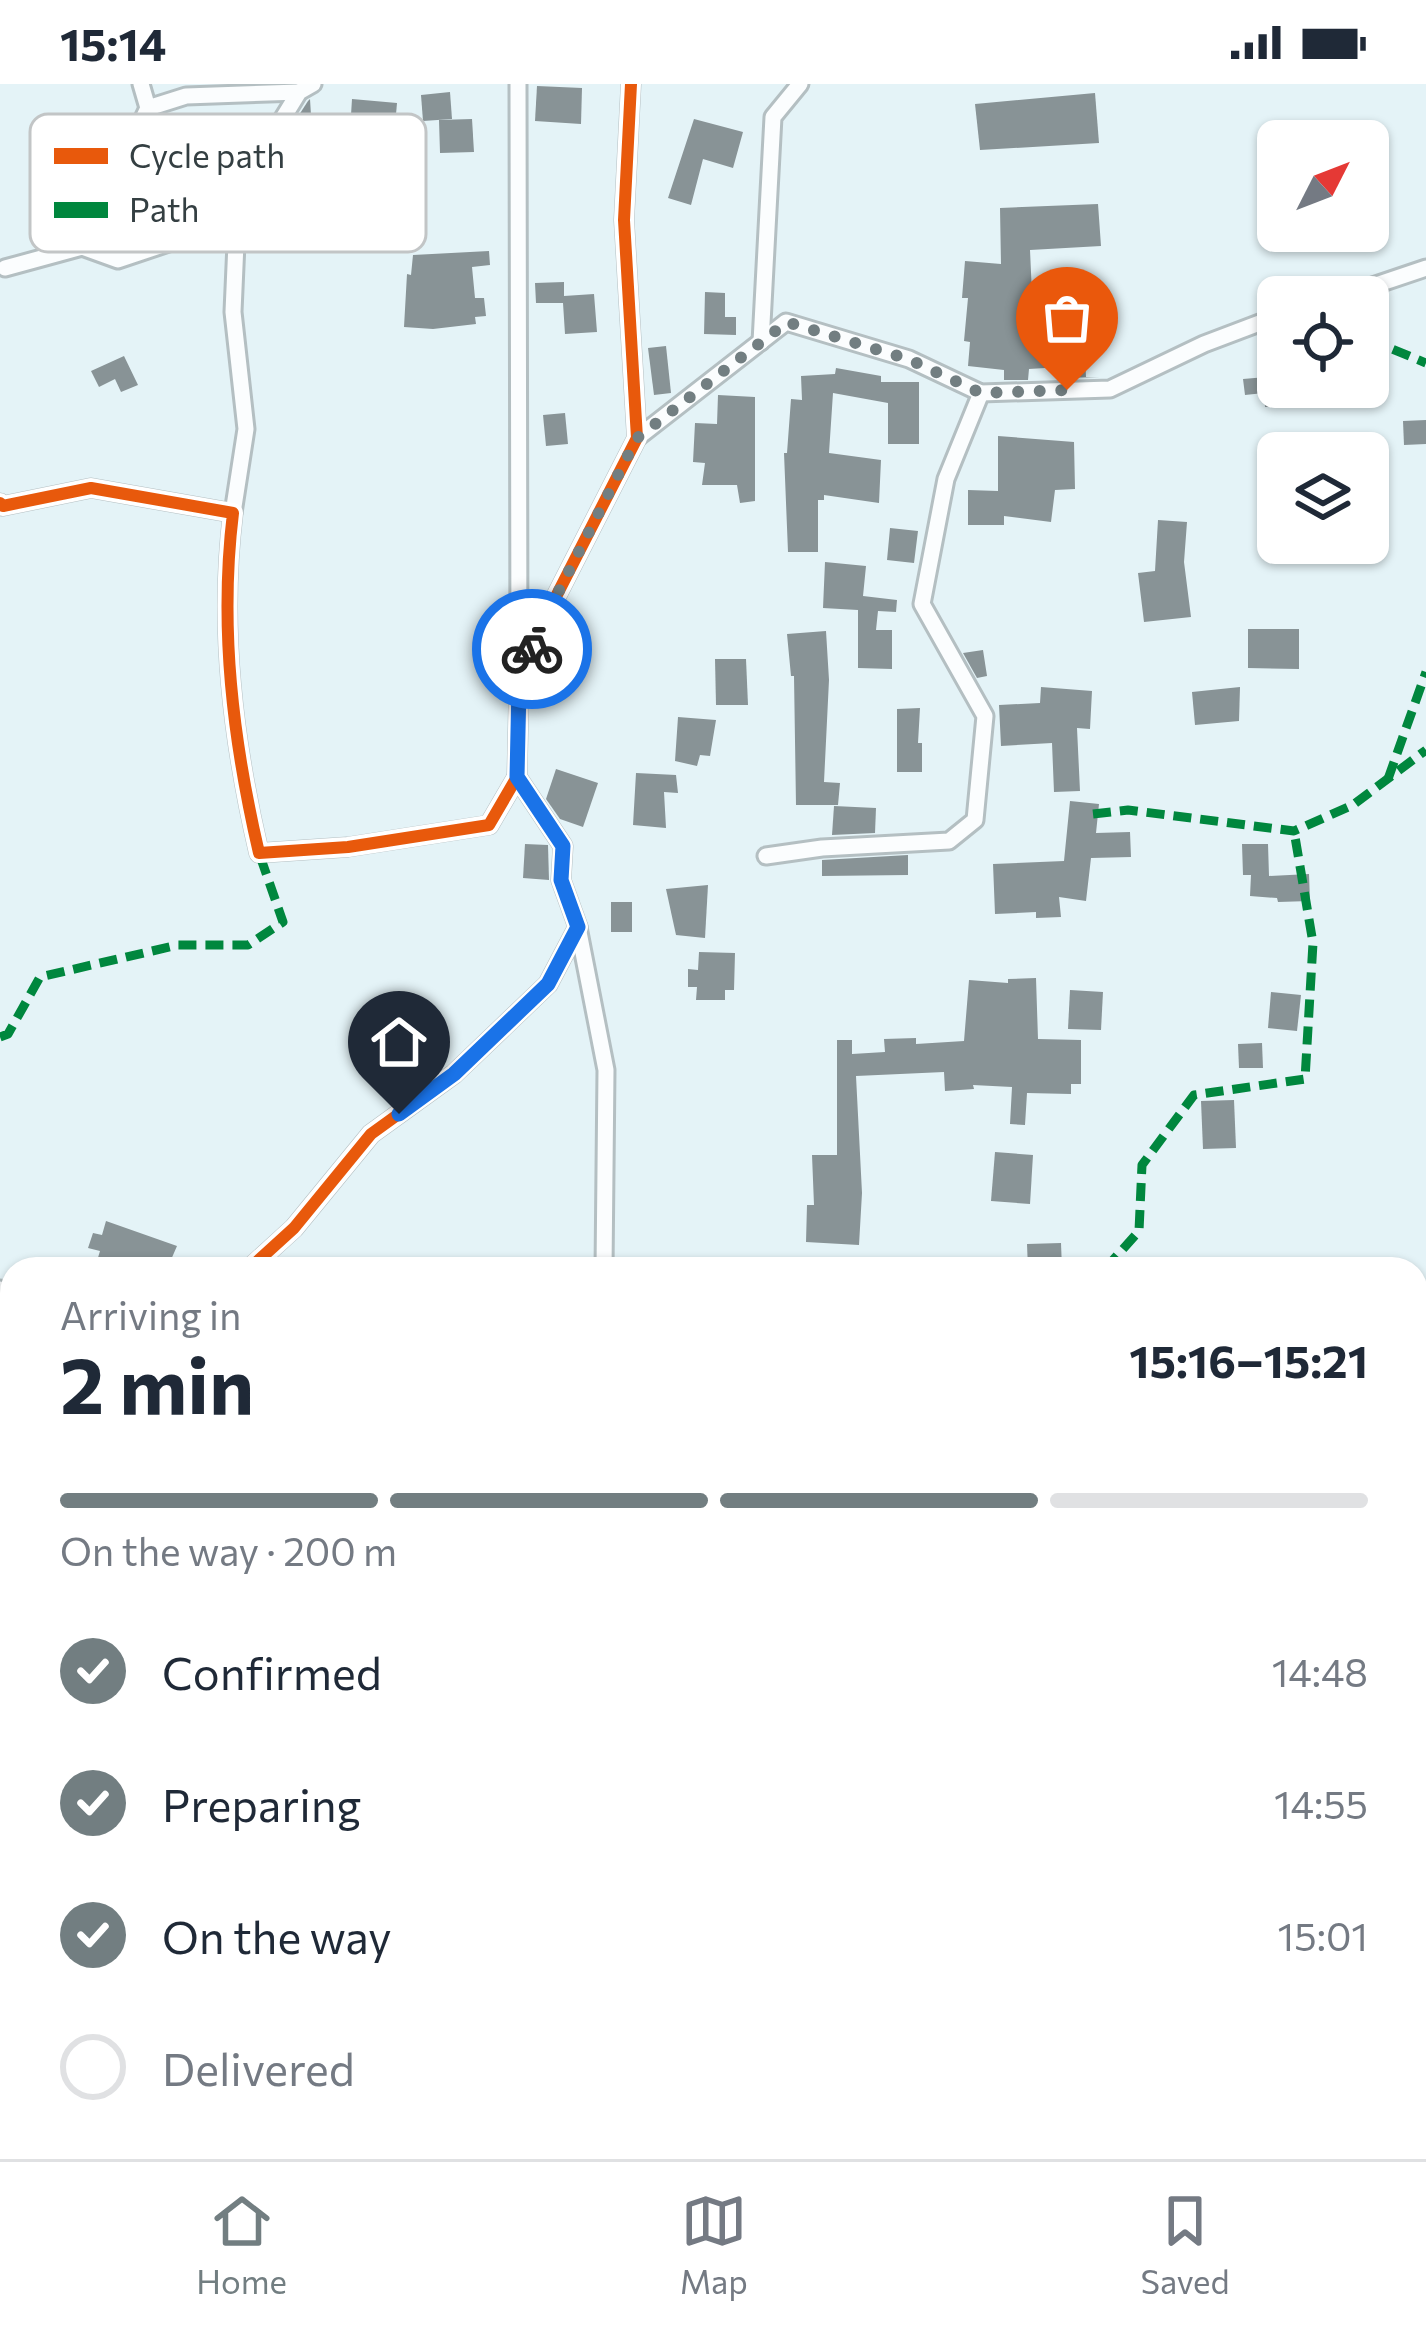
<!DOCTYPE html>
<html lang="en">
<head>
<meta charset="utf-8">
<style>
	:root { --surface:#fff; --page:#f6f6f7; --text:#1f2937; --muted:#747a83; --line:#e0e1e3; --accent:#727e81 }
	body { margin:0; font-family:Commissioner,sans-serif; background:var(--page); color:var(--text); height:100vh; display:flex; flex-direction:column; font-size:45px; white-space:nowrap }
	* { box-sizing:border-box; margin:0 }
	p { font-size:39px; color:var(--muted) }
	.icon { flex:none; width:66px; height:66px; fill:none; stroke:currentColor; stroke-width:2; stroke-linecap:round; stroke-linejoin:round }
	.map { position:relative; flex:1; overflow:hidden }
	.panel { position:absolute; left:0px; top:1173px; width:1428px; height:903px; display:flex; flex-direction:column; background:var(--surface); border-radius:36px 36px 0 0; box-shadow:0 3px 9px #0004 }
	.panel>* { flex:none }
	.needle { width:78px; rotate:48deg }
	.fabs { position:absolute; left:1257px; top:36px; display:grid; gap:24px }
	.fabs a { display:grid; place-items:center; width:132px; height:132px; border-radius:18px; background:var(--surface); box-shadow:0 3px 9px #0004; font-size:60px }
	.pin { position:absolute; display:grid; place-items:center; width:102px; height:102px; color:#fff; margin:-123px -51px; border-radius:50% 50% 50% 0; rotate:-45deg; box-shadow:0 0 12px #0007 }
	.pin .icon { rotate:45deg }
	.courier { position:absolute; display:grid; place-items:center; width:120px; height:120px; margin:-60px; border:9px solid #1a73e8; border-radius:50%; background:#fff; color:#222; box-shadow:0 3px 15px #0007 }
	.overview em { font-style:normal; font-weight:700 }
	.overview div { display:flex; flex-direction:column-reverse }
	.overview { display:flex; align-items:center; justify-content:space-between; height:204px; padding:0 60px }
	h1 { font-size:78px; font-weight:700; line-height:90px }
	.bar { display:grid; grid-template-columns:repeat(4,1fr); gap:18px 12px; align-content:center; height:144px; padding:0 60px }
	.bar i { height:15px; border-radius:9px; background:var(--line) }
	.bar .on { background:var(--accent) }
	.bar p { grid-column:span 4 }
	ol { padding:0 60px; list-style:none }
	li { display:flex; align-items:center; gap:36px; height:132px }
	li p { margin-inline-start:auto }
	li .icon { padding:12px; border-radius:50%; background:var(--accent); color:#fff; stroke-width:4 }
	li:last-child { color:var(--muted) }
	li i { width:66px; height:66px; border:6px solid var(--line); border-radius:50% }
	.status { display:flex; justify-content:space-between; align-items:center; height:84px; padding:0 60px; background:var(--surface); direction:ltr }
	.status svg { height:33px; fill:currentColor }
	.menu { display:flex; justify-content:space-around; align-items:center; height:168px; border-top:3px solid var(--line); background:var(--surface); font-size:33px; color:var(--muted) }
	.menu a { display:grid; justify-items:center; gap:6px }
	.menu .on { color:var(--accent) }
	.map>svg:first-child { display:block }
</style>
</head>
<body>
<div class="status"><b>15:14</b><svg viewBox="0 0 49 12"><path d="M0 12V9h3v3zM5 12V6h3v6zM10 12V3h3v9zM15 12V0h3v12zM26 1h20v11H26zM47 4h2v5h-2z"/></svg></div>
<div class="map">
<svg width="1426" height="2075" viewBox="0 0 1426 2075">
	<rect width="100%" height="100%" fill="#e4f3f7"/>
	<!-- building -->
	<g fill="#889396">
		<path d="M537,2L582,4L581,40L535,37Z"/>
		<path d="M450,8L452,35L423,37L421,11Z"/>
		<path d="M1095,9L1099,59L980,66L975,20Z"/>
		<path d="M310,15L312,47L288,48L308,17Z"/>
		<path d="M352,15L397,19L393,65L349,62Z"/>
		<path d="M472,35L474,68L440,69L439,36Z"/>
		<path d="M694,35L743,48L733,84L703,75L691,121L668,114Z"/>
		<path d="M1098,120L1101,162L1030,166L1033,232L1048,234L1045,284L1029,285L1028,296H1004V286L968,282L970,258L964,257L968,214H962L965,177L1001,180L1000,124Z"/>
		<path d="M489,167L490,181L472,183L475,214H484L486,232L475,233L476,240L433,245L404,243L407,190L411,191L413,171Z"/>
		<path d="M564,198V212L594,210L597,248L565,250L563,219H536L535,199Z"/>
		<path d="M705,208L725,209V233H736V251L704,250Z"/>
		<path d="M666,262L671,309L654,311L648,264Z"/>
		<path d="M124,272L138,301L121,308L115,295L99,303L91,287Z"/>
		<path d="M1085,273L1086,293H1100L1064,294V274Z"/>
		<path d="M836,284L881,292V298H919V360H888V319L833,309L829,369L881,376L879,419L824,411V416H818V468H788L784,369H787L791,315L802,316L801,292L835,290Z"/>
		<path d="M1277,292L1280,322L1265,323L1264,309L1245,311L1243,295Z"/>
		<path d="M718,311L755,313V417L740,419L737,401H702L705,379L693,378L695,339L717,340Z"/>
		<path d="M565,329L568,360L546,362L543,331Z"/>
		<path d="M1426,336V360L1404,361L1403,337Z"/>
		<path d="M998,352L1074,358L1075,405L1055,406L1051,438L1004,432V441H968V406L998,407Z"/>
		<path d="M1158,436L1187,438L1184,478L1191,533L1144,538L1138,489L1155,487Z"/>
		<path d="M890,444L918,447L914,479L887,476Z"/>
		<path d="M825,478L866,482L863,512L897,516L896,528L878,527L876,546H892V585L858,584V526L823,524Z"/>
		<path d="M1248,545H1299V585L1248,584Z"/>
		<path d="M826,547L829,596L824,698L840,699L838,721H796L794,592H791L787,550Z"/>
		<path d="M983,566L987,592L977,594L963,569Z"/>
		<path d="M715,575H746L748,621H716Z"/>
		<path d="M1041,603L1092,607L1090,645L1077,644L1080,707L1054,708L1052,659L1001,662L999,621L1040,619Z"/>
		<path d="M1240,603L1239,637L1195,641L1192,608Z"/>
		<path d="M920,624L918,659H922V688H897V625Z"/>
		<path d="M678,633L716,636L710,672L700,671L697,682L675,677Z"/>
		<path d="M556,685L598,699L583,743L560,735L546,715Z"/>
		<path d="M636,689L676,691L678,709L664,708L666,744L633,741Z"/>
		<path d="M1070,717L1099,720L1096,749L1130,748L1131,773L1091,774L1086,817L1059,813L1061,833L1036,834V828L995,830L993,780L1064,777Z"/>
		<path d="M834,722L876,724L875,749L832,751Z"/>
		<path d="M525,760L548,761L549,796L523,794Z"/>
		<path d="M1242,760H1268L1269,792L1309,790L1310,817L1278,818L1277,814L1250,812L1251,791H1243Z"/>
		<path d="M908,771V791L822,792V776Z"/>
		<path d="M708,801L705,854L676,851L666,805Z"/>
		<rect x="611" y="818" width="21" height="30"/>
		<path d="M699,868L735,869L734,906H725V916H696L697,903H688V885L698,886Z"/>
		<path d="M1036,894L1038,955L1081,956V1000H1071V1010L1027,1009L1025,1041L1010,1040L1012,1003L973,1001L974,1005L945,1007L944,988L856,992L862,1109L859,1161L806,1158L807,1121H814L812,1071H837V956H852V970L885,968L884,955L916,954V960L964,957L969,896L1008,899V895Z"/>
		<path d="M1070,906L1103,908L1101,946L1068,945Z"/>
		<path d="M1271,908L1301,911L1297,947L1268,944Z"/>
		<path d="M383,922L428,925L427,950L401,949L400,974L381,972Z"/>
		<path d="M1262,959L1263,984H1239L1238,960Z"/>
		<path d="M1234,1016L1236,1064L1203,1065L1201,1017Z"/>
		<path d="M995,1068L1033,1071L1030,1120L991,1117Z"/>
		<path d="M106,1137L177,1162L167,1185H125L97,1177L100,1167L88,1164L93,1149L102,1151Z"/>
		<path d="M1061,1159L1062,1185H1028L1027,1160Z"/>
	</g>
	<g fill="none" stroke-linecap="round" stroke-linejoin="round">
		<defs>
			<g id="street">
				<path d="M141,0L148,24L186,12L299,8"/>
				<path d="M518,0L519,591"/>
				<path d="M82,163L148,24"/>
				<path d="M5,184L82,163L118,176L237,136"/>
				<path d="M1340,213L1426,184"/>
				<path d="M761,258L773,33L800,0"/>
				<path d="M637,354L786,238L909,275L981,309L1110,305L1204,260L1278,232"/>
				<path d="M0,419L3,422L91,404L233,429C219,544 233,657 259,769L348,763L489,741L517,693"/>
				<path d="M233,429L246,345L233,228L237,136L267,60L299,8L313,0"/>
				<path d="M766,772L822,764L949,757L975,736L985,632L922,520L946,395L981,309"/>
				<path d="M578,843L606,986L604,1185"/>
				<path d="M249,1185L294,1144L371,1050L454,990L548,900L578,843L561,796L563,762L517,693L519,602L542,540L637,354L624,136L631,0"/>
				<path d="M0,1205L12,1210"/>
				<path d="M0,1531L12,1535"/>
				<path d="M517,2064V2075"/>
				<path d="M623,2064L635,2075"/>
				<path d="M861,2064L872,2075"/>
			</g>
		</defs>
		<!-- street casing -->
		<use href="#street" stroke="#b4bfc2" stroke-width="21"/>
		<!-- street -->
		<use href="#street" stroke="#fbfdfe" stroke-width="15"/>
		<!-- quiet -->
		<g stroke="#00873e" stroke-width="9" stroke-dasharray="18 9" stroke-linecap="butt">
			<path d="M1368,255L1426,279"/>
			<path d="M1388,695L1426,588"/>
			<path d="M1093,730L1128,726L1294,747L1353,721L1426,666"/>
			<path d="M0,953L8,950L40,893L178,861H248L283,838L259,769"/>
			<path d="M1105,1185L1139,1147L1142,1081L1194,1011L1305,995L1313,859L1294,747"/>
		</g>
		<defs>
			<g id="cycleway">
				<path d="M0,419L3,422L91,404L233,429C219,544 233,657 259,769L348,763L489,741L517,693"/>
				<path d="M249,1185L294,1144L371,1050L454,990L548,900L578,843L561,796L563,762L517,693L519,602L542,540L637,354L624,136L631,0"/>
			</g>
		</defs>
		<!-- cycleway casing -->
		<use href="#cycleway" stroke="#fff" stroke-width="20"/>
		<!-- cycleway -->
		<use href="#cycleway" stroke="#e8590c" stroke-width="12"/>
	</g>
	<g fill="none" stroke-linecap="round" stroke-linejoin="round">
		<!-- done -->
		<path stroke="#727e81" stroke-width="12" stroke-dasharray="0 21.6" d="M532,565L542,540L637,354L787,238L908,275L981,309L1067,306"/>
		<!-- route -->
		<path stroke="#1a73e8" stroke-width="15" d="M399,1030L454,990L548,900L578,843L561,796L563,762L517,693L519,602L532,565"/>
	</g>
	<!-- legend -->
	<rect x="30" y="30" width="396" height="138" rx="18" fill="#fff" stroke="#c2c5c6" stroke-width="3"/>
	<rect x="54" y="64" width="54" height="16" fill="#e8590c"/>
	<rect x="54" y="118" width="54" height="16" fill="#00873e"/>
	<g font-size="33" fill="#343f42">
		<text x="129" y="84">Cycle path</text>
		<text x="129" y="138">Path</text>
	</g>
</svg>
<div class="fabs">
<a><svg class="needle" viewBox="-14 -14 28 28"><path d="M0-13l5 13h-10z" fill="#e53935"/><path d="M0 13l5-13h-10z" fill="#747a83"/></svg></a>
<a><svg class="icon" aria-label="locate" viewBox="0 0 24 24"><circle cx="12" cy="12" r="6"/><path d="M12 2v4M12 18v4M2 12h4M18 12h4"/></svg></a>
<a><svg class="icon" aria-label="layers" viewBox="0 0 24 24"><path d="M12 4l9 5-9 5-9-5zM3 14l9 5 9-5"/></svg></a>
</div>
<div class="pin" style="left:1067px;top:306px;background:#ea580c"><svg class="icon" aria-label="bag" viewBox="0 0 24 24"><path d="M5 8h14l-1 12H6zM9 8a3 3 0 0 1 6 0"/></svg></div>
<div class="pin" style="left:399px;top:1030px;background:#1f2937"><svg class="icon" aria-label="home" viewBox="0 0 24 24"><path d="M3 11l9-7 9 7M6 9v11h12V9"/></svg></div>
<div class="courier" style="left:532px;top:565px"><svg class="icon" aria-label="bike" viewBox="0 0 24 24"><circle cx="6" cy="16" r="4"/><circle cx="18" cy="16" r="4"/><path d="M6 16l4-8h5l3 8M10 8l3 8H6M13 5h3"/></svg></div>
<section class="panel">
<div class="overview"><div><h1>2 min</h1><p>Arriving in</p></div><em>15:16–15:21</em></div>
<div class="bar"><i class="on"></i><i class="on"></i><i class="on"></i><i></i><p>On the way · 200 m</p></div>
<ol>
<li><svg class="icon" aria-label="check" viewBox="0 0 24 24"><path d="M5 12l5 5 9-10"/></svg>Confirmed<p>14:48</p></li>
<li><svg class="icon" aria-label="check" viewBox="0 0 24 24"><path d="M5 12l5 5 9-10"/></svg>Preparing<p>14:55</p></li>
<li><svg class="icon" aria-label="check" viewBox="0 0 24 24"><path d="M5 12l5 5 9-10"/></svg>On the way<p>15:01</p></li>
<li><i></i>Delivered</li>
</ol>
</section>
</div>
<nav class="menu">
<a class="on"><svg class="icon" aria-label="home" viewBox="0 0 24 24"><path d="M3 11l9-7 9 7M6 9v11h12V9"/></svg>Home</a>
<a><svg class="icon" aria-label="map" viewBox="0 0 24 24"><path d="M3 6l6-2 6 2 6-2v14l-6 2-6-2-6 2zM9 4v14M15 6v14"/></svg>Map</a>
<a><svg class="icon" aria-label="saved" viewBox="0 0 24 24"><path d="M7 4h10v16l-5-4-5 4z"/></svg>Saved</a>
</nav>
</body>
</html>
